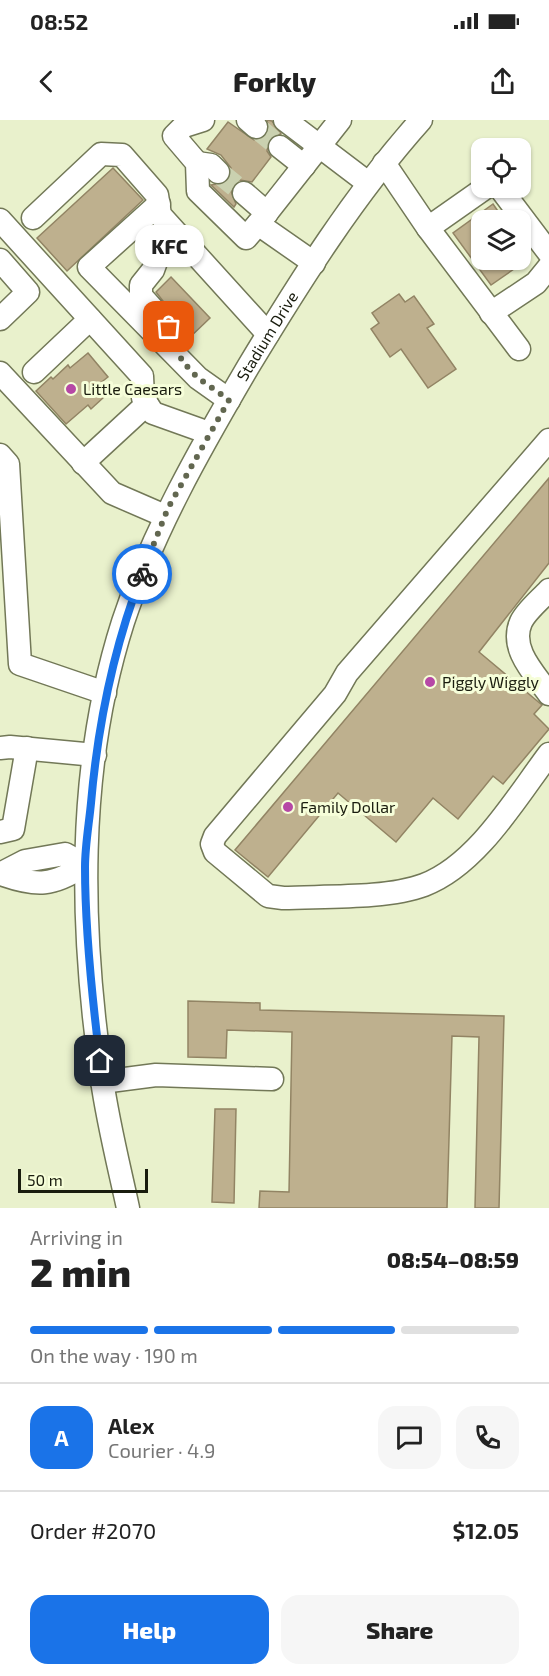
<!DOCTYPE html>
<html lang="en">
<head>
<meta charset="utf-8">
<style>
	:root { --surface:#fff; --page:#f6f6f6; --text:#222; --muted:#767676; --line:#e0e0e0; --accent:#1a73e8 }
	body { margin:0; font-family:"Exo 2",sans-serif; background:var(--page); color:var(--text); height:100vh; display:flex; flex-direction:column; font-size:22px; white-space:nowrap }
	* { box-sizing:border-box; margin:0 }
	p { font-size:20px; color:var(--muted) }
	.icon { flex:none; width:33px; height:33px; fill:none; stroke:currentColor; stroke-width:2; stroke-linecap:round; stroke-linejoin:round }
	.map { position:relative; height:1088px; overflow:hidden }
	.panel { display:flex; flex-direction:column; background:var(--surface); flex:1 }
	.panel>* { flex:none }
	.buttons { position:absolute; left:471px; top:18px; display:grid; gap:12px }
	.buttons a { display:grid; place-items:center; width:60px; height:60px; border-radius:12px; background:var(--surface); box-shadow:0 2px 4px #0004; font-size:30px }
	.scale { position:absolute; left:18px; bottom:15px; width:130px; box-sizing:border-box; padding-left:6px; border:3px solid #191c0e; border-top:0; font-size:16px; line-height:21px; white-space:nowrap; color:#191c0e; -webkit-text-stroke:4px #f6fed9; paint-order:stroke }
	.pin { position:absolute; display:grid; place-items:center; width:51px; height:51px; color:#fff; margin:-26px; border-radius:12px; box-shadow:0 3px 9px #0006 }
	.courier { position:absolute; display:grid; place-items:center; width:60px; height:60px; margin:-30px; border:4px solid #1a73e8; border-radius:50%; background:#fff; color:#222; box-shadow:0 2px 8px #0007 }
	.bubble { position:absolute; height:42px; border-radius:18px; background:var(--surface); box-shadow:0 2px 4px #0004; font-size:20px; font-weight:800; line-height:42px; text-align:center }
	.overview em { font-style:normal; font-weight:800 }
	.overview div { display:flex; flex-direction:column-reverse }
	.overview { display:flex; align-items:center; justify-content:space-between; height:102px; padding:0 30px }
	h1 { font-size:39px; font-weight:800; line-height:45px }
	.bar { display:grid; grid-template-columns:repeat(4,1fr); gap:9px 6px; align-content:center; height:72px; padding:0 30px }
	.bar i { height:8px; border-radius:4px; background:var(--line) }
	.bar .active { background:var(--accent) }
	.bar p { grid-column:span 4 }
	.line { display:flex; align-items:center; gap:15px; padding:0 30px; border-top:2px solid var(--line) }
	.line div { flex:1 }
	.round { display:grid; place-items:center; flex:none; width:63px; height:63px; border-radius:18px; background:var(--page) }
	.action { display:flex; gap:12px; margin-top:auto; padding:12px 30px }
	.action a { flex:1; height:69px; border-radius:18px; background:var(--accent); color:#fff; font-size:24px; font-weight:800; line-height:69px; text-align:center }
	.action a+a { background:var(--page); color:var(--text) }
	.status { display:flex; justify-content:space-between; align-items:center; height:42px; padding:0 30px; background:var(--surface); direction:ltr }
	.status svg { height:16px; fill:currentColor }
	header { display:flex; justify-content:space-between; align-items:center; height:78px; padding:0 30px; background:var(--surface); font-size:27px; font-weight:800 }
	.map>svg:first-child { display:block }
</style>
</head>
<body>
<div class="status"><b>08:52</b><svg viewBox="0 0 49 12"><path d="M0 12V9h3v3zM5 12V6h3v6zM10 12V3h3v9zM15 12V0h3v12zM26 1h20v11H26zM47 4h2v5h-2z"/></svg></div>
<header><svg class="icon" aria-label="back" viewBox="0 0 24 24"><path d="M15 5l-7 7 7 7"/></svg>Forkly<svg class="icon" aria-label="share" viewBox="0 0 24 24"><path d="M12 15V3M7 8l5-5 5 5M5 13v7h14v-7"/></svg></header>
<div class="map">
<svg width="549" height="1088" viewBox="0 0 549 1088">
	<rect width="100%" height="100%" fill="#e9f1cc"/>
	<!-- building -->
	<g fill="#beb08e" stroke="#928464" stroke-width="1.5">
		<path d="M267,0L272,1L281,14L269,19L267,31L271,37L252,62L240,60L233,65L231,71L236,84L234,87L211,65L227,62L231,48L221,35L207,29L228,2L254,20L266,15L269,9Z"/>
		<path d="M113,48L143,80L67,151L37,118Z"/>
		<path d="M493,84L504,100H482V140H527L491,165L453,113Z"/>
		<path d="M171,157L210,198L187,220L171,204L173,194L156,172Z"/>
		<path d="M399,174L405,182L414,176L434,204L427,208L456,249L428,268L401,229L390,237L371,209L379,203L372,193Z"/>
		<path d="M88,233L108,257L99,264L105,271L101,274L104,277L91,289L88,285L66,304L36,271L51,257L53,259L68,245L70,248Z"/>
		<path d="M549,358V443L479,532L542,585L534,594L549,609L503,664L493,656L458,699L433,678L396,722L338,673L268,757L235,730Z"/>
		<path d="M188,881L260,883V890L504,896L499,1088H475L479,917L452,916L447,1088H259L260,1071L289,1072L292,912L227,910L226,938L188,937Z"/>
		<path d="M215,989H236L234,1083L212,1082Z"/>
	</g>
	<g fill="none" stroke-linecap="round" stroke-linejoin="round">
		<!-- minor-tunnel -->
		<g stroke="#cad1b0" stroke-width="22" stroke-dasharray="22 11" stroke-linecap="butt">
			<path d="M256,7L280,27"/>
			<path d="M218,52L244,73"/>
		</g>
		<defs>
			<g id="minor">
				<path d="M203,0L184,6L174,16L197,43L198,71L246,118L258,104L314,143"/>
				<path d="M248,0L256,7"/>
				<path d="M285,0L368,63"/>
				<path d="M280,27L304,46"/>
				<path d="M197,43L211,45L218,52"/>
				<path d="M384,43L428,108L519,229"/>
				<path d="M500,68L549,133"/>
				<path d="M244,73L267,93"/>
				<path d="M159,84L89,147L198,258L229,280"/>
				<path d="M33,98L101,34L122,35L157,75L160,95L268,214"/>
				<path d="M0,100L142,256L143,278L153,293L209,313"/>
				<path d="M258,104L340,0"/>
				<path d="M428,108L485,68"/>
				<path d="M0,140L28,172L0,199"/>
				<path d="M491,193L536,163L549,147"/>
				<path d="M160,197L141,176V165L153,150L162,125"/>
				<path d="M34,252L90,199"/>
				<path d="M0,253L112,373L165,396"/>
				<path d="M549,320L347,553L335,574L215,716L212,724L215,732L268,776L283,778C323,776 387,779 424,765C477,745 516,678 549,634"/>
				<path d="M0,335L8,344L20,544L105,573"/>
				<path d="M83,343L147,284"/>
				<path d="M549,470C541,479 526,491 521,502C509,529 535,554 549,574"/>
				<path d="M0,628L10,627L95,635"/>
				<path d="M0,712L13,709L27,628"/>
				<path d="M0,754L25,741L65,734L85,745C53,766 37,767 1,754"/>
				<path d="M102,962L156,955L272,959"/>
				<path id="s1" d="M128,1088C119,1046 108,1003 102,960C80,809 76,649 123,502C153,411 200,329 248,247C300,161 354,75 421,0"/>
			</g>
		</defs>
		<!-- minor casing -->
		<use href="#minor" stroke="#727857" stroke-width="25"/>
		<!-- minor -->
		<use href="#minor" stroke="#fff" stroke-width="22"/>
	</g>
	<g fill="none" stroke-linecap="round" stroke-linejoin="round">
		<!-- done -->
		<path stroke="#626750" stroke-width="6" stroke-dasharray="0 10.8" d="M142,454L168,388L229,280L198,258L181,240L182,223L169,207"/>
		<!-- route -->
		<path stroke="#1a73e8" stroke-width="8" d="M100,941C92,877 85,811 85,747C85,726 89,704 91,683C98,603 113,529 142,454"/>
	</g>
	<!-- markers -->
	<g fill="#b648a6" stroke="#f6fed9" stroke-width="2">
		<circle cx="71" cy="269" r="6"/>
		<circle cx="430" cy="562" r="6"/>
		<circle cx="288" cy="687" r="6"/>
	</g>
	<g text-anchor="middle" stroke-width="6" stroke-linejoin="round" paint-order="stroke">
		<!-- street labels -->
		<g font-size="16" fill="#191c0e" stroke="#f6fed9">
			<text dy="6" stroke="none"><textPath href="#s1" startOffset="914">Stadium Drive</textPath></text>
		</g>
		<!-- poi labels -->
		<g font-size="16" fill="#191c0e" stroke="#f6fed9" text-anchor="start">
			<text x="83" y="275">Little Caesars</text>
			<text x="442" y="568">Piggly Wiggly</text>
			<text x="300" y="693">Family Dollar</text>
		</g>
	</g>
</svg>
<div class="buttons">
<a><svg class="icon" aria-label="locate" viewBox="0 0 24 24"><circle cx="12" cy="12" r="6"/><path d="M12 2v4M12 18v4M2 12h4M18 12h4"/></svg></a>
<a><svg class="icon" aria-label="layers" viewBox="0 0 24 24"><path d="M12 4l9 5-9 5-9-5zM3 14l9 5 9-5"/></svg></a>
</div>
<div class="scale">50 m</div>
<div class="pin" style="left:169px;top:207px;background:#ea580c"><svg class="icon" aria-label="bag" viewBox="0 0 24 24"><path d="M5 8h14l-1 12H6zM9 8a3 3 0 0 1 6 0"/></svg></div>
<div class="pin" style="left:100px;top:941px;background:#1f2937"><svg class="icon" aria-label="home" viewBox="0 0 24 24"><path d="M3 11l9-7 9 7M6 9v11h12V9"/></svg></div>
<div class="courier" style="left:142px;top:454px"><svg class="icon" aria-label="bike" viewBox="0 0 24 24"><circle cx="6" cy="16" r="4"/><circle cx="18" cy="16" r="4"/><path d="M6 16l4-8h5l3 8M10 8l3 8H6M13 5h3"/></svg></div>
<div class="bubble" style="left:135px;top:105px;width:69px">KFC</div>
</div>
<section class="panel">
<div class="overview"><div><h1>2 min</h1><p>Arriving in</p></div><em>08:54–08:59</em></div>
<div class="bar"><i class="active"></i><i class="active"></i><i class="active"></i><i></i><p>On the way · 190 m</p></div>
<div class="line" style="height:108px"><b class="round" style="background:var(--accent);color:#fff">A</b><div><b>Alex</b><p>Courier · 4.9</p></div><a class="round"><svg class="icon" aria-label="chat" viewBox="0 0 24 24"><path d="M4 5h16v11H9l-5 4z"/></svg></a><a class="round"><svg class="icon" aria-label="phone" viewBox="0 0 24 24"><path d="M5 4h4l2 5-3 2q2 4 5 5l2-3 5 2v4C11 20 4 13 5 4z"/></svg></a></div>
<div class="line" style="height:78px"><div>Order #2070</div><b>$12.05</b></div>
<div class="action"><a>Help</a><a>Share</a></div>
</section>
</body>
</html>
